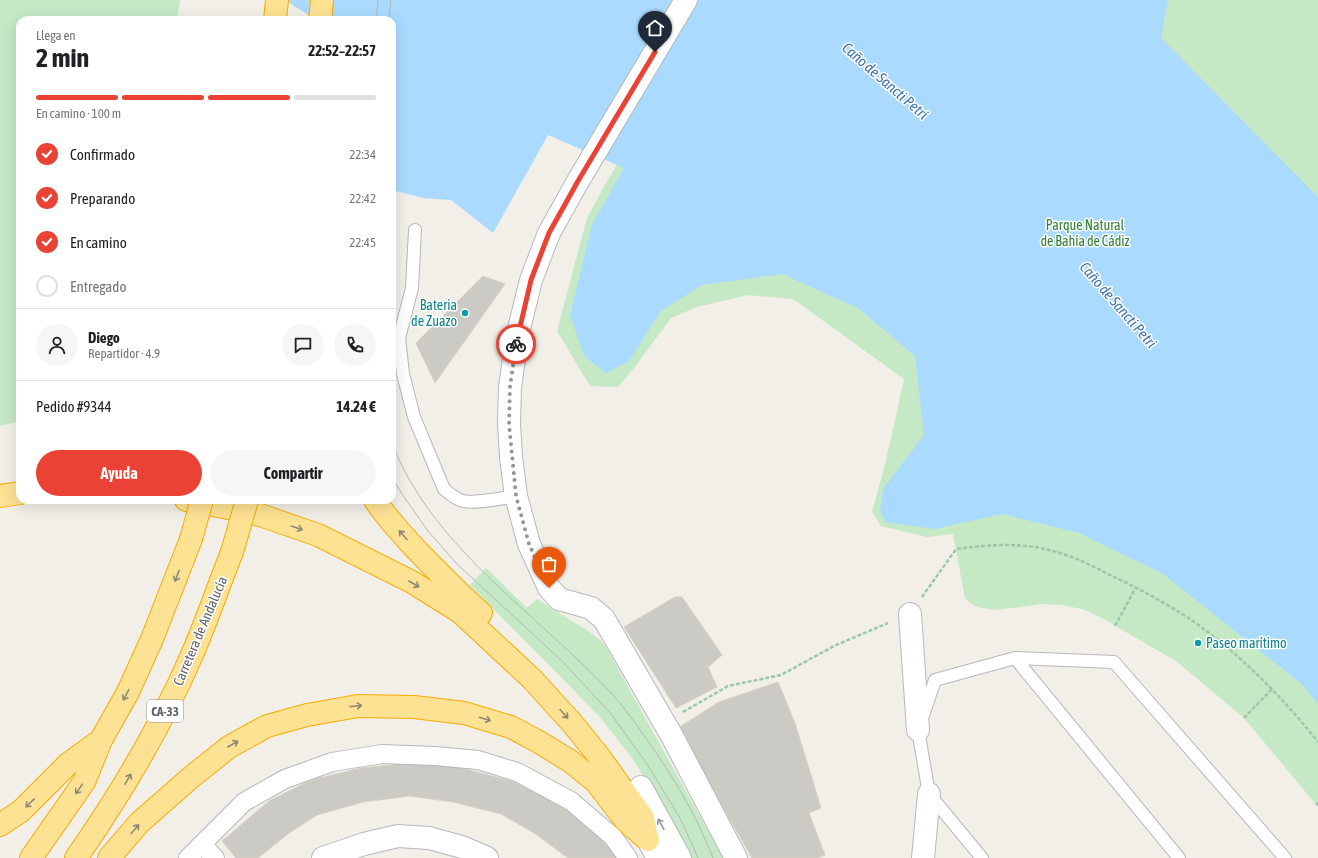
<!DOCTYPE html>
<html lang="es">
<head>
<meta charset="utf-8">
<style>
	:root { --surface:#fff; --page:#f6f6f6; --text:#202124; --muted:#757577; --line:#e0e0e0; --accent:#ea4335 }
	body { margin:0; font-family:"Asap Condensed",sans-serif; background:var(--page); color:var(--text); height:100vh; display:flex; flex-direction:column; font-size:15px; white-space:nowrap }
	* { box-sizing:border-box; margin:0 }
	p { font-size:13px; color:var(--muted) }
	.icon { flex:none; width:22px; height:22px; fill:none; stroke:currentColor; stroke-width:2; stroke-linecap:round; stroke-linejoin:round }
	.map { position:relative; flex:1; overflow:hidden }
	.panel { position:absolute; left:16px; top:16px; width:380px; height:488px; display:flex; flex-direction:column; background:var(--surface); border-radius:12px; box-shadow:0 4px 16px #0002 }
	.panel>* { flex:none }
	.pin { position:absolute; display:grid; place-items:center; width:34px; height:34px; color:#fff; margin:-41px -17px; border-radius:50% 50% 50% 0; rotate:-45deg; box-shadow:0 0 4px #0007 }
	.pin .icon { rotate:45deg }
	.courier { position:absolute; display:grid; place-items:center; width:40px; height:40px; margin:-20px; border:3px solid #ea4335; border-radius:50%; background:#fff; color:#222; box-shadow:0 1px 5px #0007 }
	.overview em { font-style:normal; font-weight:700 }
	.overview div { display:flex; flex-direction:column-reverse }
	.overview { display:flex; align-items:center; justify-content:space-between; height:68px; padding:0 20px }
	h1 { font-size:26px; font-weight:700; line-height:30px }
	.bar { display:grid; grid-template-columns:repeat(4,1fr); gap:6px 4px; align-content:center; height:48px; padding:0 20px }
	.bar i { height:5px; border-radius:3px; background:var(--line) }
	.bar .active { background:var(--accent) }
	.bar p { grid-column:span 4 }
	.line { display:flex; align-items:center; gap:10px; padding:0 20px; border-top:1px solid var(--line) }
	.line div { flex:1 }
	.round { display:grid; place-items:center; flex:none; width:42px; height:42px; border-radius:21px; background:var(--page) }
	ol { padding:0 20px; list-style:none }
	li { display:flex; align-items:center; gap:12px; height:44px }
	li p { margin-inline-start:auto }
	li .icon { padding:4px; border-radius:50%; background:var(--accent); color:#fff; stroke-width:4 }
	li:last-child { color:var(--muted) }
	li i { width:22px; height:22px; border:2px solid var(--line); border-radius:50% }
	.cta { display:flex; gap:8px; margin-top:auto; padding:8px 20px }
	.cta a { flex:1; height:46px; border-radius:24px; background:var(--accent); color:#fff; font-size:16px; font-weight:700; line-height:46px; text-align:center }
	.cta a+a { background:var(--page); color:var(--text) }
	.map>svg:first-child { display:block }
</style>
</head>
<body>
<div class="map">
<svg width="1318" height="858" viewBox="0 0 1318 858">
	<rect width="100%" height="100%" fill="#f1efe8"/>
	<!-- green -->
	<g fill="#c5e8c5">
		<path d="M0,0H180L177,20H20V421L0,426Z"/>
		<path d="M719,0H1318V807L1244,718L1176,661L1100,617L1082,609L1061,605L1042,604L996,610L982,608L973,605L965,598L953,534L927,537L881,526L872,512L885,465L904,379L793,299L748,295L697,307L671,318L634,368L618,387L590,386L557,331L587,218L607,181Z"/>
		<path d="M486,568L527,608L537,599L591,633L599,639L606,647L723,858H690L672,822L632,758L599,716L470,585Z"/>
	</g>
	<!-- water -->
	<path fill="#aadaff" d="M284,0H1168L1161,38L1318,197V704L1303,685L1163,574L1079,533L1002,514L935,529L886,522L880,510L883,489L924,435L915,356L858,308L782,274L702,285L661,311L629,361L606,373L584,356L570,315L592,225L624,168L548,135L493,233L451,200L423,198L392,190V20H317Z"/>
	<!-- building -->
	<g fill="#cccac5" stroke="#d6d1c6">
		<path d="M483,276L505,284L435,383L416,343Z"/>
		<path d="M675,597H682L722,655L708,667L717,687L676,708L624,627Z"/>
		<path d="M778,682L795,723L821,808L809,813L825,855L817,858H752L678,728L719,702Z"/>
		<path d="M413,763L458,767L515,782L555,802L594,831L618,858H568L534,833L501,814L453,802L410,796L363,802L317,815L289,833L258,858H236L222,841L269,801L311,780L361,768Z"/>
	</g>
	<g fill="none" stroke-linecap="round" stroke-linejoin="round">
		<defs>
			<g id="service">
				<path d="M415,230L412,288L399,338L403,374L414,417L444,489C450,494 455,499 463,501C475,504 502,498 516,496"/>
				<path d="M1015,658L1179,858"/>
				<path d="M982,858L929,794L918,730L935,680L1015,658L1114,662L1285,858"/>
			</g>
			<g id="pedestrian">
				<path d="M202,844L215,858"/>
				<path d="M188,858L244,802L285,779L332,762L382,754L435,756L478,760L517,772L571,801L613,837L628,858"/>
			</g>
			<g id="minor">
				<path d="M686,0L578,181L549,233L531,280L517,337L510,387L509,424L511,457L516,496L529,544L549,588L559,599L591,608L604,619L672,736L736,858"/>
				<path d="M910,614L918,730"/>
				<path d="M323,858L364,844L398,836L429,838L462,847L487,858"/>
				<path d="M923,858L929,794"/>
			</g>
			<g id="tertiary">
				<path d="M641,787L680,858"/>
				<path d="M648,840L658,858"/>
			</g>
			<g id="motorway">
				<path d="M275,20L277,0"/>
				<path d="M320,20L322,0"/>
				<path d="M0,496L20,493"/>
				<path d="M186,500L224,507L260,515L318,535L412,582L460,612L533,680L572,723L598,755L643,818L647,839"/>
				<path d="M375,500C385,516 398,529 410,543C433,567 456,591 481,613"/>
				<path d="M0,825L21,811L68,764L101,740"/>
				<path d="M31,858L84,782L101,740L128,692L152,639L191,539"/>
				<path d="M76,858C120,795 160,728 191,657C206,623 218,587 232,552"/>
				<path d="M109,858L139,823L189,779L229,747L267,726L307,715L358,706L414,707L464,713L511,727L539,742L570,761L596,782L626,821L648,840"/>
			</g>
		</defs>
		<!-- service casing -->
		<use href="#service" stroke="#b5b8bc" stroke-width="14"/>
		<!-- pedestrian casing -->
		<use href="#pedestrian" stroke="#b5b8bc" stroke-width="20"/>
		<!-- minor casing -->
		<use href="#minor" stroke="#b5b8bc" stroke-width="24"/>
		<!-- tertiary casing -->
		<use href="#tertiary" stroke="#b5b8bc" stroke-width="24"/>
		<!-- motorway casing -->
		<use href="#motorway" stroke="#f9ab00" stroke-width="24"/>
		<!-- path -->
		<g stroke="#9cc7a9" stroke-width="2.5" stroke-dasharray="4 2" stroke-linecap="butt">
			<path d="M922,597L956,549C987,545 1018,542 1049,550C1071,555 1091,565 1110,575C1140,589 1170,605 1197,624C1243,657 1283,698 1318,742"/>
			<path d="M1115,626L1136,587"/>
			<path d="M683,712L728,686L781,675L834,646L888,623"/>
			<path d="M1244,718L1272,689"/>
			<path d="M1316,805L1318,803"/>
		</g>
		<!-- service -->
		<use href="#service" stroke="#fff" stroke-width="12"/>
		<!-- pedestrian -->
		<use href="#pedestrian" stroke="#fff" stroke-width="18"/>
		<!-- minor -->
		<use href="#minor" stroke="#fff" stroke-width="22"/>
		<!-- tertiary -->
		<use href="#tertiary" stroke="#fff" stroke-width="22"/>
		<!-- motorway -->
		<use href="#motorway" stroke="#fde293" stroke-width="22"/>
		<!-- tram -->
		<g stroke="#b6b7b8" stroke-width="1">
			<path d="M376,20L378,0"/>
			<path d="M389,20L391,0"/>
			<path d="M392,443C433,551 546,619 620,703C626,711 632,719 638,727C655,751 672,775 686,801C697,819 705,839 713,858"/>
			<path d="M392,477L402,494L428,531L456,563L563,662L611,714L647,764L680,818L698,858"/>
		</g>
		<defs>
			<g id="motorway-bridge">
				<path d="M191,539L202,500"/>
				<path d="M232,552L247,500"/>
			</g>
		</defs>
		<!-- motorway-bridge casing -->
		<use href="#motorway-bridge" stroke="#f9ab00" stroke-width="24" stroke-linecap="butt"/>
		<!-- motorway-bridge -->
		<use href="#motorway-bridge" stroke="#fde293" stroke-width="22"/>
	</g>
	<!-- one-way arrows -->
	<defs><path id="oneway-shaft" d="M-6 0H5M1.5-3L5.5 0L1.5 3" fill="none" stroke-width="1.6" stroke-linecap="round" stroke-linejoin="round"/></defs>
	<g stroke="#8e8975">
		<use href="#oneway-shaft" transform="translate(297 528) rotate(19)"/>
		<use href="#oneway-shaft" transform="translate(403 535) rotate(-132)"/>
		<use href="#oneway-shaft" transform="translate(177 576) rotate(111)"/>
		<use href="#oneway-shaft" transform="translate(414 584) rotate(30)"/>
		<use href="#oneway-shaft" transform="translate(126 695) rotate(118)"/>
		<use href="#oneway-shaft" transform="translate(356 706) rotate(-6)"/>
		<use href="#oneway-shaft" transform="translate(564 714) rotate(48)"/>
		<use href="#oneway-shaft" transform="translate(485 719) rotate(17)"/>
		<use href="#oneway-shaft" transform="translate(233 744) rotate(-30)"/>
		<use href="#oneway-shaft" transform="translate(128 779) rotate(-60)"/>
		<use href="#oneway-shaft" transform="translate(79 789) rotate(125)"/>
		<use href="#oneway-shaft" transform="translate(30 803) rotate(136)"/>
		<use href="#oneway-shaft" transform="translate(135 829) rotate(-49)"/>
	</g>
	<use stroke="#979a9d" href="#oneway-shaft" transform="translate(661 824) rotate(-119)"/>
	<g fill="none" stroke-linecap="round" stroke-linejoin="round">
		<!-- done -->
		<path stroke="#929495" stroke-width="4" stroke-dasharray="0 7.2" d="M516,344L510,387L509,424L516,496L529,544L549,588"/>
		<!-- route -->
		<path stroke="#ea4335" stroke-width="5" d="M516,344L531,280L549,233L578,181L655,52"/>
	</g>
	<!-- markers -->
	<g fill="#0f9aa8" stroke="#fff" stroke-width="1.5">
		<circle cx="465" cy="313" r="4"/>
		<circle cx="1198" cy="643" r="4"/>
	</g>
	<g text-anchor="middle" stroke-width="3" stroke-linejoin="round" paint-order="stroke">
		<!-- shield labels -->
		<rect fill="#fff" stroke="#8f9295" stroke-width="1" x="147" y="700" width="36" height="22" rx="3"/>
		<g font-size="13" font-weight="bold" fill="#5f6368">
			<text x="165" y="716">CA-33</text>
		</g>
		<!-- park labels -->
		<g font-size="14" fill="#348238" stroke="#fff">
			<text x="1085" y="230">Parque Natural<tspan x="1085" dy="16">de Bahía de Cádiz</tspan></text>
		</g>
		<!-- culture labels -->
		<g font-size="14" fill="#0d838f" stroke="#fff" text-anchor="end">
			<text x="457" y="310">Bateria<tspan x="457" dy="16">de Zuazo</tspan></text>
			<text x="1206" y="648" text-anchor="start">Paseo marítimo</text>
		</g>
		<!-- street labels -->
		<g font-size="14" fill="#5f6368" stroke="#fff">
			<text transform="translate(200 631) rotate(-67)" y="5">Carretera de Andalucía</text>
		</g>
		<!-- water labels -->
		<g font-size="15" font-style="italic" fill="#4174aa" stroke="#fff">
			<text transform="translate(885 81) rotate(41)" y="5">Caño de Sancti Petri</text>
			<text transform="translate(1118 305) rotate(49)" y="5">Caño de Sancti Petri</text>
		</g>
	</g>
</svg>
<div class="pin" style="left:549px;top:588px;background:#ea580c"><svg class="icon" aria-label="bag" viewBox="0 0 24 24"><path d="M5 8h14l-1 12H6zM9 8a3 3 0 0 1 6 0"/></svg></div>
<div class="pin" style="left:655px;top:52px;background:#1f2937"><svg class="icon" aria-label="home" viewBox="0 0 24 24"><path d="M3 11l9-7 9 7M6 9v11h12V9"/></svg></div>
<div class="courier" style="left:516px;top:344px"><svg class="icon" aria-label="bike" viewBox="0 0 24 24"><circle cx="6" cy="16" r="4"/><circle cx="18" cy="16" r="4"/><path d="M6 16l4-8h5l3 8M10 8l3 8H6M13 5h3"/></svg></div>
<section class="panel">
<div class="overview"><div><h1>2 min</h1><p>Llega en</p></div><em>22:52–22:57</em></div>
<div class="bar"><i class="active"></i><i class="active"></i><i class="active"></i><i></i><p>En camino · 100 m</p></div>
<ol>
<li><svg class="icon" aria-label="check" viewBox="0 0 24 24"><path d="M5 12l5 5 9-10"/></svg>Confirmado<p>22:34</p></li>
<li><svg class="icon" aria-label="check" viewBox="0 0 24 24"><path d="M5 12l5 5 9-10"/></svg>Preparando<p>22:42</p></li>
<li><svg class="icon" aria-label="check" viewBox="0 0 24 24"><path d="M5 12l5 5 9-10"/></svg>En camino<p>22:45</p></li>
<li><i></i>Entregado</li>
</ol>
<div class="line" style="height:72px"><a class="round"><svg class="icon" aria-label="person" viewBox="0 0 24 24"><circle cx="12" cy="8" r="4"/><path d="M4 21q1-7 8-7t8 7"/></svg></a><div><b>Diego</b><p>Repartidor · 4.9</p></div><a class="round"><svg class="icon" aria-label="chat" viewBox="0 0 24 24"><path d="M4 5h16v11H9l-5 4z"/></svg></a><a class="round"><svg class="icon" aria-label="phone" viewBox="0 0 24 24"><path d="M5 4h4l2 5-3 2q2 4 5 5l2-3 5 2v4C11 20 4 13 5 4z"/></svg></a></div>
<div class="line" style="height:52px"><div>Pedido #9344</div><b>14.24 €</b></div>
<div class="cta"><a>Ayuda</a><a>Compartir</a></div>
</section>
</div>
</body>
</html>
